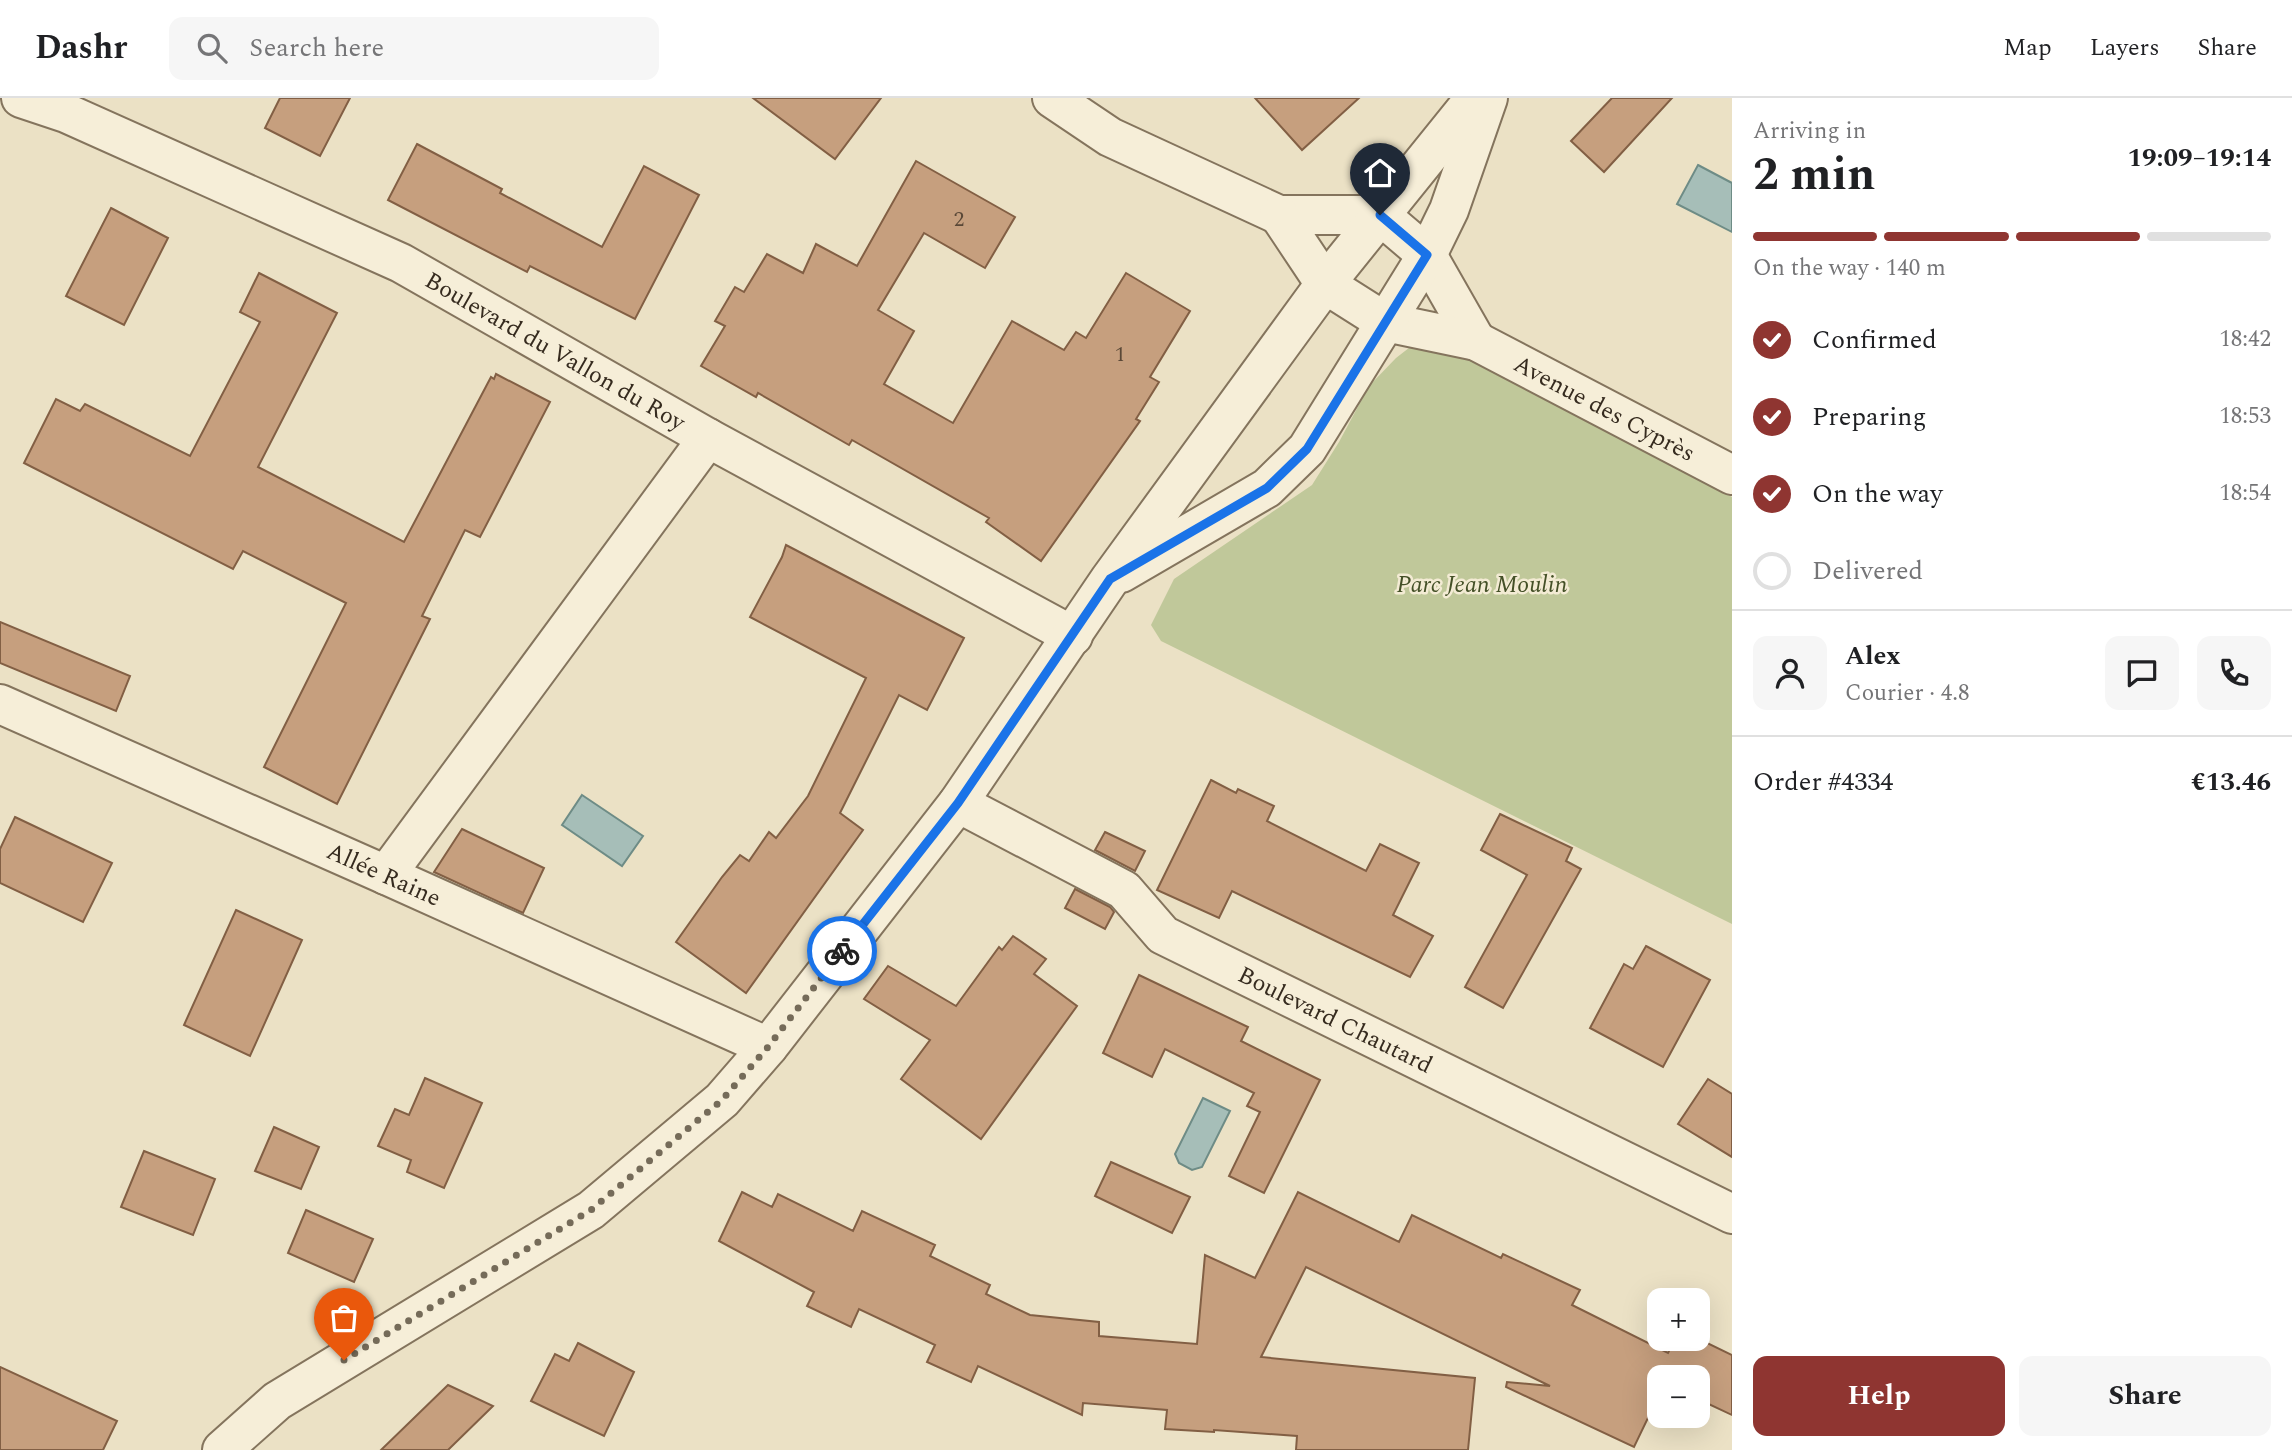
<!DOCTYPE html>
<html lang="en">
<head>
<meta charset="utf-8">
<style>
	:root { --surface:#fff; --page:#f6f6f6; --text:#202124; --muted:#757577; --line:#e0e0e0; --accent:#8f3531 }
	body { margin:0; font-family:Spectral,serif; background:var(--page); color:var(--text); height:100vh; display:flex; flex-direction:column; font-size:26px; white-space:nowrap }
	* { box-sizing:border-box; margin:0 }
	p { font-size:23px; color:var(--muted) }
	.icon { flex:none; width:38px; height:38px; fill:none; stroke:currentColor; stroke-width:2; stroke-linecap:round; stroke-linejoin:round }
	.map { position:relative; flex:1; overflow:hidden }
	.side { display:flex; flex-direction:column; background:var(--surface); width:560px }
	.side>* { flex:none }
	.tools { position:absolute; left:1647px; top:1190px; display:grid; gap:14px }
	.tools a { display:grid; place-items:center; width:63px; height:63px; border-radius:14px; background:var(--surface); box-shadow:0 7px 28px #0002; font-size:35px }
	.pin { position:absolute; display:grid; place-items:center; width:60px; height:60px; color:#fff; margin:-72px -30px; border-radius:50% 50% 50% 0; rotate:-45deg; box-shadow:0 0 7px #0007 }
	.pin .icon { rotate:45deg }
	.courier { position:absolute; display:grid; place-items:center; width:70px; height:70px; margin:-35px; border:5px solid #1a73e8; border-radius:50%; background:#fff; color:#222; box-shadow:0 2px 9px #0007 }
	.head em { font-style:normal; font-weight:700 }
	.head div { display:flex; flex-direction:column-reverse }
	.head { display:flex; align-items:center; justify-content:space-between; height:119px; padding:0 21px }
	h1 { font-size:46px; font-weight:700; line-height:52px }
	.bar { display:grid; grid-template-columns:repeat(4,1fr); gap:10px 7px; align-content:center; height:84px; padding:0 21px }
	.bar i { height:9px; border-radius:5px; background:var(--line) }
	.bar .active { background:var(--accent) }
	.bar p { grid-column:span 4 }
	.line { display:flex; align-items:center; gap:18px; padding:0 21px; border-top:2px solid var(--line) }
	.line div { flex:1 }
	.round { display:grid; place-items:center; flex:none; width:74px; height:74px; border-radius:14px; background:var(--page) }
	ol { padding:0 21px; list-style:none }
	li { display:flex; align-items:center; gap:21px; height:77px }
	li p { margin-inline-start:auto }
	li .icon { padding:7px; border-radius:50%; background:var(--accent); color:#fff; stroke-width:4 }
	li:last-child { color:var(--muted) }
	li i { width:38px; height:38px; border:4px solid var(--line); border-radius:50% }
	.primary-button { display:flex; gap:14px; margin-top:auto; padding:14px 21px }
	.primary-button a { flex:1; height:80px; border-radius:14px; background:var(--accent); color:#fff; font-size:28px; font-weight:700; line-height:80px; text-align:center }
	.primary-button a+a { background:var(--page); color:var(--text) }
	header { display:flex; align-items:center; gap:42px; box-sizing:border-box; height:98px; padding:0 35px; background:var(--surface); border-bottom:2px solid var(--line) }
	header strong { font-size:33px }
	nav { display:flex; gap:38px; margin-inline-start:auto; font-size:24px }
	.search { width:490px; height:63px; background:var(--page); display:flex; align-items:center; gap:18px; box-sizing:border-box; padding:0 24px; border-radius:14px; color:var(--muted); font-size:26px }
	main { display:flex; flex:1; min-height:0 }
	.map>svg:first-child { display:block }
</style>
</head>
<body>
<header>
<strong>Dashr</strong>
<div class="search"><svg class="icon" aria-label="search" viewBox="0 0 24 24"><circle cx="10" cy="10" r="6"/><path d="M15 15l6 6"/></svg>Search here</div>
<nav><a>Map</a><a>Layers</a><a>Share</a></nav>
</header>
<main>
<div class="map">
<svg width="1732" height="1352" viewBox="0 0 1732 1352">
	<rect width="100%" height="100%" fill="#ebe1c5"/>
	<!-- green -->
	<path fill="#c0c89a" d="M1414,246L1462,256L1732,399V826L1161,543L1151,527L1174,481L1312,387L1339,344L1369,288L1396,260Z"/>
	<!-- water -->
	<g fill="#a6beb8" stroke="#6e8c86" stroke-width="2">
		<path d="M1698,67L1732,85V134L1677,106Z"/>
		<path d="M582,697L643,738L622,768L562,727Z"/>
		<path d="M1203,1000L1230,1013L1202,1069L1192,1072L1179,1065L1175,1056Z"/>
	</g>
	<!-- building -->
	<g fill="#c69f7e" stroke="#825f44" stroke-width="2">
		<path d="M280,0H350L320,58L265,30Z"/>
		<path d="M753,0H881L835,61Z"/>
		<path d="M1255,0H1359L1302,52Z"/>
		<path d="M1612,0H1672L1604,74L1571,43Z"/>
		<path d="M417,46L502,91L500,95L602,149L644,68L699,97L635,221L530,168L527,174L388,102Z"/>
		<path d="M916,63L1015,119L985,170L924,135L878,212L914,233L884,286L953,325L1012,223L1064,252L1076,234L1086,240L1126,175L1190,213L1150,279L1159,284L1136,321L1140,323L1041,463L986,424L989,420L852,342L849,347L758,295L756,299L701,268L725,228L715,223L735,189L744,194L767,156L803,175L816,146L857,168Z"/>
		<path d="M111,110L168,140L124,227L66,198Z"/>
		<path d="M259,175L337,215L258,369L404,444L491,279L494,281L496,276L550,304L480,439L465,432L422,518L430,521L337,706L264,669L346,505L243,453L233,471L24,365L56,301L80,313L85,306L190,358L260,224L240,214Z"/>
		<path d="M786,447L964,540L927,612L899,597L840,715L863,732L746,895L676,844L722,779L740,757L749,763L769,734L776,740L808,698L866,580L750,519L782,459Z"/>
		<path d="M0,524L130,578L116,613L0,565Z"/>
		<path d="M1211,682L1236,695L1238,691L1274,708L1267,723L1366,773L1380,746L1419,765L1393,817L1433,838L1410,879L1232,793L1219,820L1157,792Z"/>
		<path d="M1500,716L1572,750L1566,763L1581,771L1503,910L1465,889L1527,777L1481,752Z"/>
		<path d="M15,719L112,765L83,824L0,785V751Z"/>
		<path d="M462,731L544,770L523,815L434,774Z"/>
		<path d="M1105,734L1145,753L1135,773L1095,752Z"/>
		<path d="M1075,791L1110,809L1114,814L1105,831L1065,810Z"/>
		<path d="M236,812L302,842L250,958L184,927Z"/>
		<path d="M1013,838L1046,861L1034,876L1077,908L981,1041L901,981L930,942L864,901L888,868L956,908L999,849L1002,852Z"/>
		<path d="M1646,848L1710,882L1663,969L1590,930L1624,866L1633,871Z"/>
		<path d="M1139,877L1248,929L1241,943L1320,982L1264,1095L1229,1078L1260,1014L1247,1008L1254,995L1165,951L1152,979L1103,955Z"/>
		<path d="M425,980L482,1005L444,1090L407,1074L411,1062L378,1048L395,1011L409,1017Z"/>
		<path d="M1708,981L1732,996V1059L1678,1026Z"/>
		<path d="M274,1029L319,1049L301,1091L255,1073Z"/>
		<path d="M144,1053L215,1081L193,1137L121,1109Z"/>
		<path d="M1111,1064L1190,1099L1172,1135L1095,1098Z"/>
		<path d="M742,1094L772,1109L778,1096L853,1133L862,1113L935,1147L930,1158L990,1187L986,1196L1030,1217L1099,1224V1238L1197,1246L1205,1157L1255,1180L1298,1094L1399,1144L1412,1117L1501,1160L1503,1156L1580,1192L1572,1207L1668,1255L1675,1241H1699L1732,1257V1317L1698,1301V1279H1659V1297L1634,1349L1506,1289L1507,1284L1550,1288L1306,1169L1261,1259L1475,1280L1468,1352H1296L1297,1338L1214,1332V1334L1165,1331L1167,1312L1083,1305L1082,1317L978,1268L971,1284L927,1264L935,1247L859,1211L851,1229L807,1208L814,1194L719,1143Z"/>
		<path d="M306,1112L373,1141L354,1184L288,1155Z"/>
		<path d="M578,1245L634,1274L604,1338L531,1303L555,1256L569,1263Z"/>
		<path d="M0,1269L117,1323L103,1352H0Z"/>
		<path d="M448,1287L493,1308L448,1352H381Z"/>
	</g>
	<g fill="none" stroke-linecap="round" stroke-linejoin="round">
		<defs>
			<g id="minor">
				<path id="s1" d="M21,0L66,15L401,165L708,340L1073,538"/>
				<path d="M1052,0L1110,39L1279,117H1380L1427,157L1476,243"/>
				<path id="s2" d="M1279,117L1325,186L1385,224L1476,243L1732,377"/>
				<path d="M1121,475L1267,390L1307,351L1427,157L1449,112L1488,0"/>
				<path id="s3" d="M0,606L386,777L768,949"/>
				<path id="s4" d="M958,705L1124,792L1163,837L1732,1116"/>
				<path d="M386,777L708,340"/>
				<path d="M222,1352L277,1303L591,1112L722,1002L768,949L958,705L1110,481L1325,186L1475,0"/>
			</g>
		</defs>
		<!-- minor casing -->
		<use href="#minor" stroke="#84745d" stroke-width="42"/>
		<!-- minor -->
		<use href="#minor" stroke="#f6eed8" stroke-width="38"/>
	</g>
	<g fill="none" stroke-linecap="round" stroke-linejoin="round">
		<!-- done -->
		<path stroke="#756b59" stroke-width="7" stroke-dasharray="0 12.6" d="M344,1262L591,1112L722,1002L768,949L842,853"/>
		<!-- route -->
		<path stroke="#1a73e8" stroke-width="9" d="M842,853L958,705L1110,481L1267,390L1307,351L1427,157L1380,117"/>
	</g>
	<g text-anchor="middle" stroke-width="5" stroke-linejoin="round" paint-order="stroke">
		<!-- number labels -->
		<g font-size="21" fill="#5a4837">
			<text x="959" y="128">2</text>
			<text x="1120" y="263">1</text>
		</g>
		<!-- street labels -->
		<g font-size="24" fill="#362b1f" stroke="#f3ebd4">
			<text dy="8" stroke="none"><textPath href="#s1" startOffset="592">Boulevard du Vallon du Roy</textPath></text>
			<text dy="8" stroke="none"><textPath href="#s2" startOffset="392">Avenue des Cyprès</textPath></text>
			<text dy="8" stroke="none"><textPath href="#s3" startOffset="420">Allée Raine</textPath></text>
			<text dy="8" stroke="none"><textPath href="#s4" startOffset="439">Boulevard Chautard</textPath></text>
		</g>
		<!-- park labels -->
		<g font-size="24" font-style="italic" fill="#445027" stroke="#f3ebd4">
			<text x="1482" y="494">Parc Jean Moulin</text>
		</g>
	</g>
</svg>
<div class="tools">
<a>+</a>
<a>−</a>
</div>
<div class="pin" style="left:344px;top:1262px;background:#ea580c"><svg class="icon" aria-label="bag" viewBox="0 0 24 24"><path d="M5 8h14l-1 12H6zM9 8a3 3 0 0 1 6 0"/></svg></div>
<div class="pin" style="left:1380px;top:117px;background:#1f2937"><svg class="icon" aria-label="home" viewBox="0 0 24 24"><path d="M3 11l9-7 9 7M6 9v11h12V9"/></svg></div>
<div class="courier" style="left:842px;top:853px"><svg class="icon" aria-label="bike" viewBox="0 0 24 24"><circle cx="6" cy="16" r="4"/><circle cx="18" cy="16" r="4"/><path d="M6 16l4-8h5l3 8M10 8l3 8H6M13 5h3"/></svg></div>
</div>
<section class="side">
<div class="head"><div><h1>2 min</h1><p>Arriving in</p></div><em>19:09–19:14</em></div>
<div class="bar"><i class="active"></i><i class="active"></i><i class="active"></i><i></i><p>On the way · 140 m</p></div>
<ol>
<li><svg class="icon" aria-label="check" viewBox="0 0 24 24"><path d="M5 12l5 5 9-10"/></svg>Confirmed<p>18:42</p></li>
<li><svg class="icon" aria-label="check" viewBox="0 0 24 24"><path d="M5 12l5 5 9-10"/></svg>Preparing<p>18:53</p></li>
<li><svg class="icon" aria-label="check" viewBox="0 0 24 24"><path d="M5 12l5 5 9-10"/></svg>On the way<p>18:54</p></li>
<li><i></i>Delivered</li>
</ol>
<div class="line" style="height:126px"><a class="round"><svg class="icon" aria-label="person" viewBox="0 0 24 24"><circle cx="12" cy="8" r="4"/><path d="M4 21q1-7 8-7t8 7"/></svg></a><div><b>Alex</b><p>Courier · 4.8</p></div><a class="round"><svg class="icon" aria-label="chat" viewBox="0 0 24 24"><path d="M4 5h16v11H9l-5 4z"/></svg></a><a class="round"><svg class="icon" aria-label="phone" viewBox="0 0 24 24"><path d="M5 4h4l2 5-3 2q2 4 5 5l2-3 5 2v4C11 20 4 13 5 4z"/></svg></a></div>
<div class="line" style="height:91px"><div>Order #4334</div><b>€13.46</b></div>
<div class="primary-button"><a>Help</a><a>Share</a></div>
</section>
</main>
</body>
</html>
